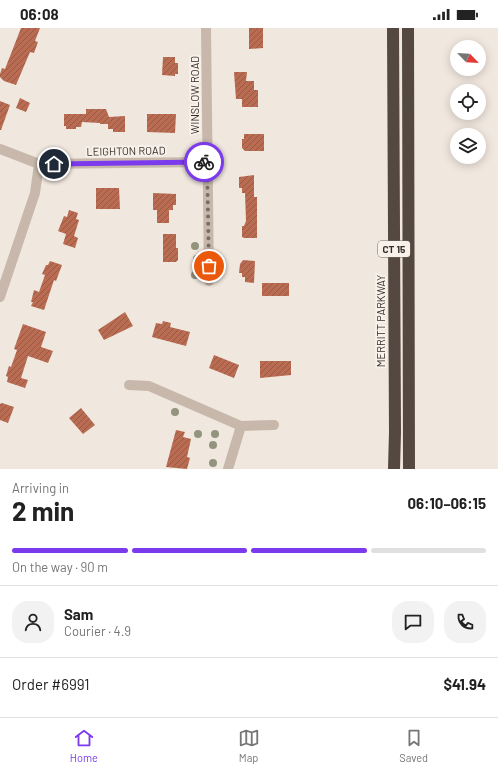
<!DOCTYPE html>
<html lang="en">
<head>
<meta charset="utf-8">
<style>
	:root { --surface:#fff; --page:#f2f2f2; --text:#222; --muted:#767676; --line:#e0e0e0; --accent:#7c3aed }
	body { margin:0; font-family:Barlow,sans-serif; background:var(--page); color:var(--text); height:100vh; display:flex; flex-direction:column; font-size:15px; white-space:nowrap }
	* { box-sizing:border-box; margin:0 }
	p { font-size:13px; color:var(--muted) }
	.icon { flex:none; width:22px; height:22px; fill:none; stroke:currentColor; stroke-width:2; stroke-linecap:round; stroke-linejoin:round }
	.map { position:relative; height:441px; overflow:hidden }
	.drawer { display:flex; flex-direction:column; background:var(--surface); flex:1 }
	.drawer>* { flex:none }
	.needle { width:26px; rotate:115deg }
	.buttons { position:absolute; left:450px; top:12px; display:grid; gap:8px }
	.buttons a { display:grid; place-items:center; width:36px; height:36px; border-radius:50%; background:var(--surface); box-shadow:0 2px 10px #0003; font-size:20px }
	.pin { position:absolute; display:grid; place-items:center; width:34px; height:34px; color:#fff; margin:-17px; border:2px solid #fff; border-radius:50%; box-shadow:0 1px 4px #0007 }
	.courier { position:absolute; display:grid; place-items:center; width:40px; height:40px; margin:-20px; border:3px solid #7c3aed; border-radius:50%; background:#fff; color:#222; box-shadow:0 1px 5px #0007 }
	.head em { font-style:normal; font-weight:700 }
	.head div { display:flex; flex-direction:column-reverse }
	.head { display:flex; align-items:center; justify-content:space-between; height:68px; padding:0 12px }
	h1 { font-size:26px; font-weight:700; line-height:30px }
	.bar { display:grid; grid-template-columns:repeat(4,1fr); gap:6px 4px; align-content:center; height:48px; padding:0 12px }
	.bar i { height:5px; border-radius:3px; background:var(--line) }
	.bar .current { background:var(--accent) }
	.bar p { grid-column:span 4 }
	.line { display:flex; align-items:center; gap:10px; padding:0 12px; border-top:1px solid var(--line) }
	.line div { flex:1 }
	.round { display:grid; place-items:center; flex:none; width:42px; height:42px; border-radius:16px; background:var(--page) }
	.status { display:flex; justify-content:space-between; align-items:center; height:28px; padding:0 20px; background:var(--surface); direction:ltr }
	.status svg { height:11px; fill:currentColor }
	.tabs { display:flex; justify-content:space-around; align-items:center; height:56px; border-top:1px solid var(--line); background:var(--surface); font-size:11px; color:var(--muted) }
	.tabs a { display:grid; justify-items:center; gap:2px }
	.tabs .current { color:var(--accent) }
	.map>svg:first-child { display:block }
</style>
</head>
<body>
<div class="status"><b>06:08</b><svg viewBox="0 0 49 12"><path d="M0 12V9h3v3zM5 12V6h3v6zM10 12V3h3v9zM15 12V0h3v12zM26 1h20v11H26zM47 4h2v5h-2z"/></svg></div>
<div class="map">
<svg width="498" height="441" viewBox="0 0 498 441">
	<defs>
		<pattern id="building-hatch" width="6" height="6" patternUnits="userSpaceOnUse"><rect width="6" height="6" fill="#ba6c52"/><path d="M-1 1l2-2M0 6l6-6M5 7l2-2" fill="none" stroke="#985944"/></pattern>
	</defs>
	<rect width="100%" height="100%" fill="#f0e7de"/>
	<!-- building -->
	<g fill="url(#building-hatch)">
		<path d="M21,0H40L35,13L38,14L34,25L30,24L16,57L4,53L0,49V46L2,40L5,41Z"/>
		<path d="M249,0H263V20L249,21Z"/>
		<path d="M163,29H175V35H178V46H175V48L162,47Z"/>
		<path d="M234,44H247L246,53H254V62H258V79H242V71H236Z"/>
		<path d="M20,70L30,75L26,84L16,80Z"/>
		<path d="M0,73L10,77L1,102H0Z"/>
		<path d="M86,81H106L109,89L125,88V104H113V101H108V96H100V95L82,94L81,99H76V101H66V98H64V86H86Z"/>
		<path d="M147,86H176L175,105L147,104Z"/>
		<path d="M244,106H264V123H245L242,120V111H244Z"/>
		<path d="M254,147V169H257V210H244L242,209V198H244L246,193L245,165H242V160H239V149Z"/>
		<path d="M96,160H119L120,181H96Z"/>
		<path d="M153,165L176,166V177H173V182H169V195H157V182H153Z"/>
		<path d="M69,182L78,185L76,191L79,192L74,208L78,210L75,220L63,216L66,206L58,203L64,188L67,189Z"/>
		<path d="M163,206H176V220H178V232L176,234H163Z"/>
		<path d="M243,232L255,233L254,255L245,254V249H242V245H239L240,236Z"/>
		<path d="M50,233L62,237L56,253L54,252L44,282L31,278L33,274H31L34,262L39,264L45,247L42,246L46,237H48Z"/>
		<rect x="262" y="255" width="27" height="13"/>
		<path d="M125,284L133,298L104,312L98,302Z"/>
		<path d="M163,293L171,295L170,299L190,304L186,318L152,309L156,295L162,296Z"/>
		<path d="M23,296L46,304L41,319L53,323L48,335L28,328L21,350L28,352L25,360L7,354L8,349L6,348L9,338L11,339L17,322L14,321Z"/>
		<path d="M214,327L239,337L234,350L209,340Z"/>
		<path d="M260,333H291V347L260,350Z"/>
		<path d="M2,375L14,379L8,395L0,392V376Z"/>
		<path d="M81,380L95,397L83,406L69,390Z"/>
		<path d="M176,402L185,404L183,409L191,411L187,429L190,430L187,441L166,439Z"/>
	</g>
	<g fill="none" stroke-linecap="round" stroke-linejoin="round">
		<!-- minor -->
		<g stroke="#c7b8ab" stroke-width="10">
			<path d="M206,0L209,253"/>
			<path d="M0,121L39,136L207,134"/>
			<path d="M0,269L35,165L39,136"/>
			<path d="M129,357L149,358L241,398L274,397"/>
			<path d="M228,441L241,398"/>
		</g>
		<!-- highway -->
		<g stroke="#554841" stroke-width="12">
			<path d="M393,0L395,404L394,441"/>
			<path d="M408,0L409,441"/>
		</g>
	</g>
	<!-- trees -->
	<g fill="#92947e">
		<circle cx="195" cy="218" r="4"/>
		<circle cx="197" cy="231" r="4"/>
		<circle cx="195" cy="247" r="4"/>
		<circle cx="175" cy="384" r="4"/>
		<circle cx="198" cy="406" r="4"/>
		<circle cx="215" cy="406" r="4"/>
		<circle cx="213" cy="417" r="4"/>
		<circle cx="213" cy="435" r="4"/>
	</g>
	<g fill="none" stroke-linecap="round" stroke-linejoin="round">
		<!-- done -->
		<path stroke="#766e68" stroke-width="4" stroke-dasharray="0 7.2" d="M204,134H207L209,238"/>
		<!-- route -->
		<path stroke="#7c3aed" stroke-width="5" d="M54,136L204,134"/>
	</g>
	<g text-anchor="middle" stroke-width="4" stroke-linejoin="round" paint-order="stroke">
		<!-- shield labels -->
		<rect fill="#f8f1ea" stroke="#706863" stroke-width="1" x="378" y="213" width="32" height="16" rx="3"/>
		<g font-size="10" font-weight="bold" fill="#352d29">
			<text x="394" y="225">CT 15</text>
		</g>
		<!-- street labels -->
		<g font-size="11" fill="#352d29" stroke="#f8f1ea">
			<text transform="translate(195 67) rotate(-90)" y="4">WINSLOW ROAD</text>
			<text transform="translate(126 123) rotate(-1)" y="4">LEIGHTON ROAD</text>
			<text transform="translate(381 293) rotate(-90)" y="4">MERRITT PARKWAY</text>
		</g>
	</g>
</svg>
<div class="buttons">
<a><svg class="needle" viewBox="-14 -14 28 28"><path d="M0-13l5 13h-10z" fill="#e53935"/><path d="M0 13l5-13h-10z" fill="#767676"/></svg></a>
<a><svg class="icon" aria-label="locate" viewBox="0 0 24 24"><circle cx="12" cy="12" r="6"/><path d="M12 2v4M12 18v4M2 12h4M18 12h4"/></svg></a>
<a><svg class="icon" aria-label="layers" viewBox="0 0 24 24"><path d="M12 4l9 5-9 5-9-5zM3 14l9 5 9-5"/></svg></a>
</div>
<div class="pin" style="left:209px;top:238px;background:#ea580c"><svg class="icon" aria-label="bag" viewBox="0 0 24 24"><path d="M5 8h14l-1 12H6zM9 8a3 3 0 0 1 6 0"/></svg></div>
<div class="pin" style="left:54px;top:136px;background:#1f2937"><svg class="icon" aria-label="home" viewBox="0 0 24 24"><path d="M3 11l9-7 9 7M6 9v11h12V9"/></svg></div>
<div class="courier" style="left:204px;top:134px"><svg class="icon" aria-label="bike" viewBox="0 0 24 24"><circle cx="6" cy="16" r="4"/><circle cx="18" cy="16" r="4"/><path d="M6 16l4-8h5l3 8M10 8l3 8H6M13 5h3"/></svg></div>
</div>
<section class="drawer">
<div class="head"><div><h1>2 min</h1><p>Arriving in</p></div><em>06:10–06:15</em></div>
<div class="bar"><i class="current"></i><i class="current"></i><i class="current"></i><i></i><p>On the way · 90 m</p></div>
<div class="line" style="height:72px"><a class="round"><svg class="icon" aria-label="person" viewBox="0 0 24 24"><circle cx="12" cy="8" r="4"/><path d="M4 21q1-7 8-7t8 7"/></svg></a><div><b>Sam</b><p>Courier · 4.9</p></div><a class="round"><svg class="icon" aria-label="chat" viewBox="0 0 24 24"><path d="M4 5h16v11H9l-5 4z"/></svg></a><a class="round"><svg class="icon" aria-label="phone" viewBox="0 0 24 24"><path d="M5 4h4l2 5-3 2q2 4 5 5l2-3 5 2v4C11 20 4 13 5 4z"/></svg></a></div>
<div class="line" style="height:52px"><div>Order #6991</div><b>$41.94</b></div>
</section>
<nav class="tabs">
<a class="current"><svg class="icon" aria-label="home" viewBox="0 0 24 24"><path d="M3 11l9-7 9 7M6 9v11h12V9"/></svg>Home</a>
<a><svg class="icon" aria-label="map" viewBox="0 0 24 24"><path d="M3 6l6-2 6 2 6-2v14l-6 2-6-2-6 2zM9 4v14M15 6v14"/></svg>Map</a>
<a><svg class="icon" aria-label="saved" viewBox="0 0 24 24"><path d="M7 4h10v16l-5-4-5 4z"/></svg>Saved</a>
</nav>
</body>
</html>
